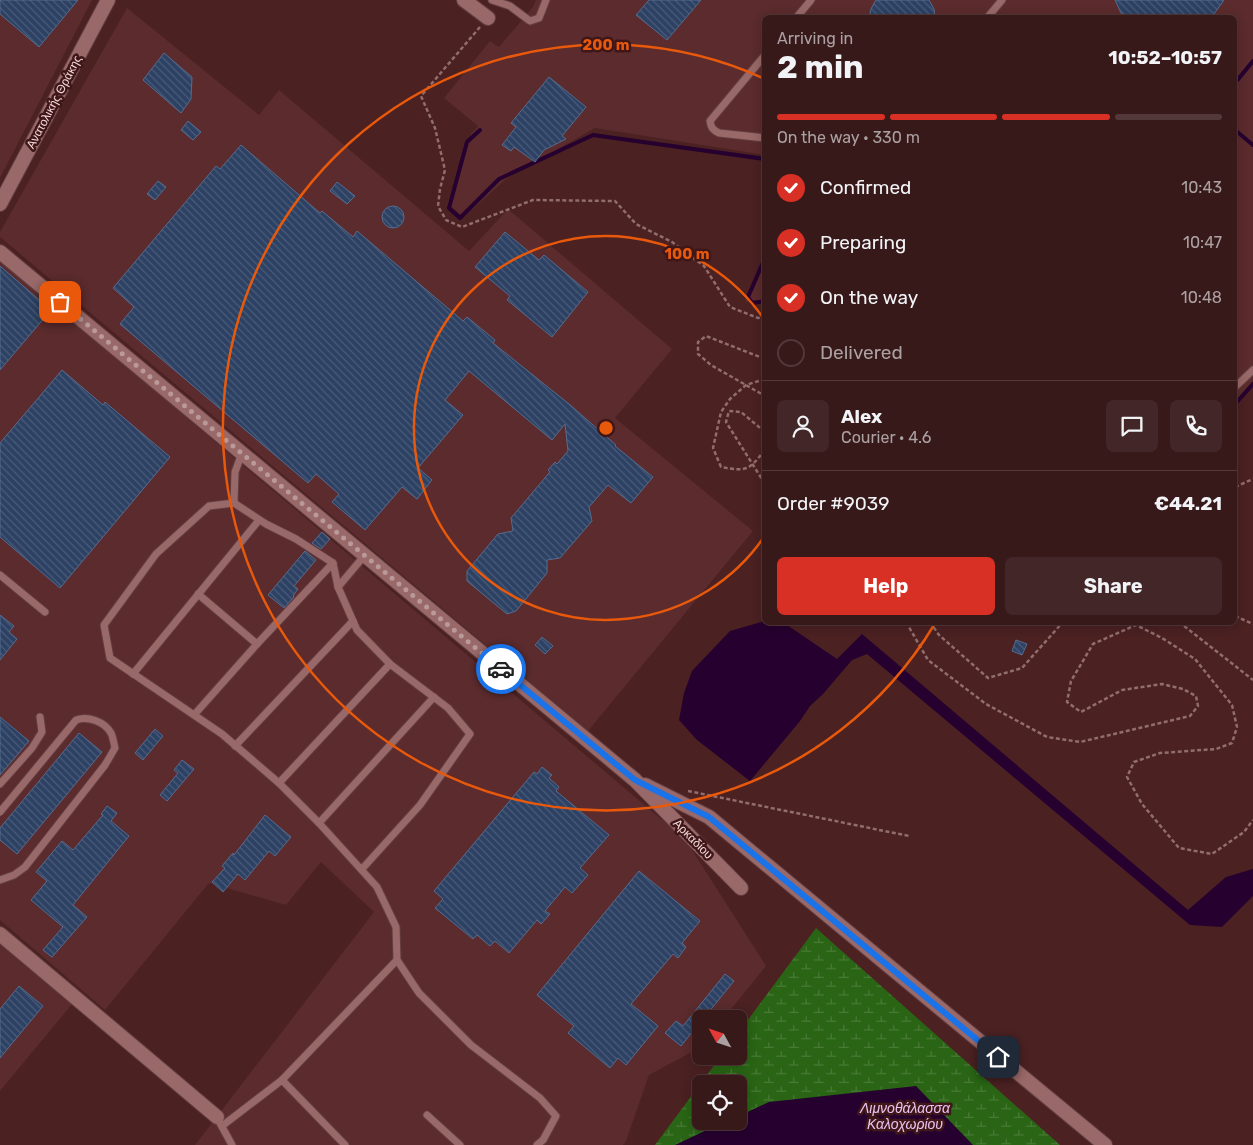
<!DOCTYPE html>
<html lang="en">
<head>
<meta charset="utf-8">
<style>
	:root { --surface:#38191a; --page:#432627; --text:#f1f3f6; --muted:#aba0a2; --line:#523839; --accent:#d93025 }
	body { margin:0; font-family:Rubik,sans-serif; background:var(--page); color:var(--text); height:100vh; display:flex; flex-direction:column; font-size:19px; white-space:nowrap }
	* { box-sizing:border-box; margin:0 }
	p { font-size:16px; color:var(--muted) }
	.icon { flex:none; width:28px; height:28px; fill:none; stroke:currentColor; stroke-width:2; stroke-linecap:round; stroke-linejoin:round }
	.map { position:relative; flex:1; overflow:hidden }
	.side { position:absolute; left:762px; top:15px; width:475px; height:610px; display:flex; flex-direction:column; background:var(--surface); border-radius:8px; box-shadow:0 2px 12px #0003,0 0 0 1px var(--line) }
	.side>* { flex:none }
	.needle { width:32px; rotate:310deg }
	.buttons { position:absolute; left:692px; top:1010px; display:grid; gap:10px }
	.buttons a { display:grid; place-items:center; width:55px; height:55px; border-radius:8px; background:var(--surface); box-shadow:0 2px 12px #0003,0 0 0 1px var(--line); font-size:25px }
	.pin { position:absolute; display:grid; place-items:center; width:42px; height:42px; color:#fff; margin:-21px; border-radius:10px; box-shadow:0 2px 8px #0006 }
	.courier { position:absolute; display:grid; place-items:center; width:50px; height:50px; margin:-25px; border:4px solid #1a73e8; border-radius:50%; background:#fff; color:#222; box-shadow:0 1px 6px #0007 }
	.head em { font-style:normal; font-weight:700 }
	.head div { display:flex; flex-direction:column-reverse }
	.head { display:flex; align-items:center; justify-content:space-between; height:85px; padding:0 15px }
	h1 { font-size:32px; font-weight:700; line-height:38px }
	.bar { display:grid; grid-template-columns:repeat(4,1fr); gap:8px 5px; align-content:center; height:60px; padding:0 15px }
	.bar i { height:6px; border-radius:4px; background:var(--line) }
	.bar .selected { background:var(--accent) }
	.bar p { grid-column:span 4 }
	.line { display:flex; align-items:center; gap:12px; padding:0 15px; border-top:1px solid var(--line) }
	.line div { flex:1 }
	.round { display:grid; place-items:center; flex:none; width:52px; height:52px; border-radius:8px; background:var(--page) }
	ol { padding:0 15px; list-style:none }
	li { display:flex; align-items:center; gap:15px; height:55px }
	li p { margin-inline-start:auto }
	li .icon { padding:5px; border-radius:50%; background:var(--accent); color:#fff; stroke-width:4 }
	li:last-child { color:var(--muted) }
	li i { width:28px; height:28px; border:2px solid var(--line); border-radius:50% }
	.action { display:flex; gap:10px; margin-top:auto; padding:10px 15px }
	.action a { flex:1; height:58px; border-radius:8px; background:var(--accent); color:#fff; font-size:20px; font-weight:700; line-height:58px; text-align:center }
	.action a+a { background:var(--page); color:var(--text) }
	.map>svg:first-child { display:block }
</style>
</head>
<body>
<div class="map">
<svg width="1253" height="1145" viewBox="0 0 1253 1145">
	<defs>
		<pattern id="wetland-marsh" width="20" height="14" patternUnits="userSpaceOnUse" patternTransform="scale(1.25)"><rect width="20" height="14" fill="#296515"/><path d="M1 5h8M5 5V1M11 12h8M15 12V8" fill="none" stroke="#497a36"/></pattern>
		<pattern id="building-back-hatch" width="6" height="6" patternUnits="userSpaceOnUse" patternTransform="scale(1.25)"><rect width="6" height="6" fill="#2c4163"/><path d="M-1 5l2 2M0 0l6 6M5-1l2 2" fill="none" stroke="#4b5c79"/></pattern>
	</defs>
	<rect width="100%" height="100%" fill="#4b2122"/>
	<!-- built -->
	<g fill="#5b2b2d">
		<path d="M0,0H92L0,178Z"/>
		<path d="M536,0H1253V380L1235,403V18H765V155L595,128L506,179L464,217L448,204L471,134L478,126L444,98L490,41L499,47L533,7Z"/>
		<path d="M127,8L259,115L279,90L469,251L508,209L672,349L615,418L753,531L588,731L0,237V232Z"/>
		<path d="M765,256V299L745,302Z"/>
		<path d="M0,261L68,317L661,819L680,831L766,966L723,1019H701V1046L699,1048L649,1075L626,1141L623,1145H195L374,912L321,862L286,905L209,883L105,1010L0,920Z"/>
		<path d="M0,943L73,1003L0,1091Z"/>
	</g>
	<!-- wetland -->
	<path fill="url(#wetland-marsh)" fill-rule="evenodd" d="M816,928L1060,1145H655L721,1056H739V1032ZM701,1084H739V1121H701Z"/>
	<!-- water -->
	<g fill="#26002f">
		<path d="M765,621V622L780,623L787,625L837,659L862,634L1188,910L1226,877L1253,869V896L1222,927L1190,925L867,654L852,660L823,694L810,706L800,721L750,781L697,740L679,720L684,693L692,671L730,631Z"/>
		<path d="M916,1086L973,1145H675L726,1121H739V1116L769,1102Z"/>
	</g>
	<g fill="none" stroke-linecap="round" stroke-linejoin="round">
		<!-- stream -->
		<g stroke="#26002f" stroke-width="4">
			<path d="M1235,83L1253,61"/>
			<path d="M480,130L467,142L449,208L460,218L499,179L593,135L765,159"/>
			<path d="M1235,130L1253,145"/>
			<path d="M765,258L748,297L752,303L765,301"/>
			<path d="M1235,404L1253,384"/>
		</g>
	</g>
	<!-- building -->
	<g fill="url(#building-back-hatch)" stroke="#556c90">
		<path d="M0,0H78L39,47L0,14Z"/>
		<path d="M649,0H701L667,40L636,15Z"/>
		<path d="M876,0H929L934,9L935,18H869L871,9Z"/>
		<path d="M1115,0H1224L1211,18H1126L1121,13Z"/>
		<path d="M164,53L192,77L191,99L181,113L143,80Z"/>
		<path d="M549,77L586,107L562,136L566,139L544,150L535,162L514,147L511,151L502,145L516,127L511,123Z"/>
		<path d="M188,121L201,132L193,140L181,130Z"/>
		<path d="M241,145L320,213L322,211L353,237L357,231L463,321L467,317L495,340L493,343L569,404L616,445L615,446L653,477L631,503L608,485L589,507L592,521L560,558L547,560V573L516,611L507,614L467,581V571L498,534L513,531L511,518L550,472L548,470L555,462L557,464L568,451L565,424L552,440L469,371L445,400L463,415L418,468L432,480L417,499L402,487L365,530L332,502L339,494L316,474L308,483L120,324L134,307L113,288L216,166L220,169Z"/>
		<path d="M158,181L166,187L155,200L147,194Z"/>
		<path d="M337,182L355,196L347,204L330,191Z"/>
		<circle cx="393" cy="217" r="11"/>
		<path d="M505,232L539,260L544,255L588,292L552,337L507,300L510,296L475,267Z"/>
		<path d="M0,266L51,310L0,370Z"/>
		<path d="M62,370L103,405L105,402L170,457L60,588L0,537V443Z"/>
		<path d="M322,532L330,539L321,549L312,543Z"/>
		<path d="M305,551L316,560L294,586L298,589L293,596L294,597L284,608L268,595Z"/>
		<path d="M0,615L14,626L9,632L17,639L0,660Z"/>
		<path d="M542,637L553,646L545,654L535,645Z"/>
		<path d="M1016,640L1027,644L1022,655L1012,651Z"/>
		<path d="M0,717L29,741L0,775Z"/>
		<path d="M155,729L163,736L143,760L135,753Z"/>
		<path d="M79,733L102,752L17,854L0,840V828Z"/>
		<path d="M182,760L194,769L167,801L160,795L178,773L174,770Z"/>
		<path d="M542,767L552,775L549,778L559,787L556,791L609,835L580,868L588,875L572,893L565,887L545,911L550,914L541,924L537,920L509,953L495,941L490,946L477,935L473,939L435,908L443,899L434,891L534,772L537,774Z"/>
		<path d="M107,806L117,813L111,821L129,836L73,905L87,917L52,957L43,950L63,927L31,900L47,881L36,872L62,841L73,850L103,815L101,814Z"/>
		<path d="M265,815L291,837L275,856L269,851L245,880L238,874L223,892L212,882L225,868L222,866L233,853L234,855Z"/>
		<path d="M639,871L700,921L682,943L686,947L678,958L673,954L631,1004L658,1026L626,1065L618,1058L610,1068L568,1033L574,1026L537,995Z"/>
		<path d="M725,974L734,981L703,1019H701V1021L681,1046L665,1033L676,1021L683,1026Z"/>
		<path d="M19,986L43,1006L0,1058V1009Z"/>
	</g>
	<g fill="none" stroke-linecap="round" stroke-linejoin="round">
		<defs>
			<g id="service">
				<path d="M492,0L510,6L530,21L539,18L546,0"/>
				<path d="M796,18L811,0"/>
				<path d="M987,18L1002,0"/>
				<path d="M765,55L710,121C711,128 713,130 719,133L765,138"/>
				<path d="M1235,387L1253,370"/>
				<path d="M234,503L235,472L242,453"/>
				<path d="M0,575L45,612"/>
				<path d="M338,587L365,555"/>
				<path d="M198,594L257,644"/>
				<path d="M133,674L259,520"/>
				<path d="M194,715L257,644L333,563"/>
				<path d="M235,746L353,621"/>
				<path d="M279,783L390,664"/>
				<path d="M0,784L32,748L42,732L40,717"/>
				<path d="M0,812L76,720C88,716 104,721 111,733C113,737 114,744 115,748L105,765L25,867L14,875L0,880"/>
				<path d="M319,823L434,697"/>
				<path d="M362,869L420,805L470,734L448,708L390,664L357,630L338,587L333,563L296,539L266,524L234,503L209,506L156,554L104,625L110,658L222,734L279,783L319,823L377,887L396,927L397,960L419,993L471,1045L540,1098L556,1116L543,1140L537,1145"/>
				<path d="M282,1080L345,1145"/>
				<path d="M427,1115L460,1145"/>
				<path d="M220,1123L232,1145"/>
				<path d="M222,1126L282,1080L397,960"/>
			</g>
			<g id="minor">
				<path d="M464,0L488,18"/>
				<path d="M0,204L108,0"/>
				<path d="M0,252L635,780L741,888"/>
				<path d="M645,785L709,817L1105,1145"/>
				<path d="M0,934L217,1117"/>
			</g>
		</defs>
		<!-- service casing -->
		<use href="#service" stroke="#633e41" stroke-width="9"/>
		<!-- minor casing -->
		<use href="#minor" stroke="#633e41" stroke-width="16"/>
		<!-- path -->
		<g stroke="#916d6d" stroke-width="2.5" stroke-dasharray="4 2.5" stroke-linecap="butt">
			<path d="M480,27L421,96L435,128L445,170L440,189L438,206L446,220L462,227L533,200L615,201L636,224L672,242L704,266L730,307L758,318L765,317"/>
			<path d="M765,359L706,336L698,342V354L711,365L765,396"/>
			<path d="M765,379L746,385L730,399L721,412L713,448L721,467C747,472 750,470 765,449"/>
			<path d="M765,432L741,412L729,411L726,422L765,484"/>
			<path d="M1235,487L1253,479"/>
			<path d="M1235,616L1253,624"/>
			<path d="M906,622L928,660L986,704L1047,737L1080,742L1190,716L1198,706L1196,696L1183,689L1162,684L1122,690L1081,712L1067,702L1071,681L1093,644L1136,625L1162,638L1195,659L1232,705L1237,727L1232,743L1216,749L1160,753L1134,762L1127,777L1142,804L1179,848L1212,854L1244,832L1253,820"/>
			<path d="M930,622L939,635L988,678L1022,668L1063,622"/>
			<path d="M1179,622L1253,680"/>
			<path d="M688,791L909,836"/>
		</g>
		<!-- service -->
		<use href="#service" stroke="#996868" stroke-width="7"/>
		<!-- minor -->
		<use href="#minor" stroke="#996868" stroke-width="14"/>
	</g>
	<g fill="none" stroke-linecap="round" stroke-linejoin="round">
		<!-- done -->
		<path stroke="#ba9999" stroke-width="5" stroke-dasharray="0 9" d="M60,302L501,669"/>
		<!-- route -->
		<path stroke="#1a73e8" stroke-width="6" d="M501,669L635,780L709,817L998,1057"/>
	</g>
	<!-- distance rings -->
	<g fill="none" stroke="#e8590c" stroke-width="2.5">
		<path d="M764 537A192 192 0 1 1 764 319"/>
		<path d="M934 625A383 383 0 1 1 765 79"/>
	</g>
	<g text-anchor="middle" stroke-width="5" stroke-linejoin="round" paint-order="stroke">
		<!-- street labels -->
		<g font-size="12" fill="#f6d9d9" stroke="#3f1719">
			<text transform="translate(54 102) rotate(-62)" y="4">Ανατολικής Θράκης</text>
			<text transform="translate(693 839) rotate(45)" y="4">Αρκαδίου</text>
		</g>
		<!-- water labels -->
		<g font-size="14" font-style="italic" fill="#e9c3f2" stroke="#3f1719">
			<text x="905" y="1113">Λιμνοθάλασσα<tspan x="905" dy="16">Καλοχωρίου</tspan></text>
		</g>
	</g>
	<circle cx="606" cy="428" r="8" fill="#e8590c" stroke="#3f1719" stroke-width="2.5"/>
	<g font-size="15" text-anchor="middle" font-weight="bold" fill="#e8590c" stroke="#3f1719" stroke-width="5" stroke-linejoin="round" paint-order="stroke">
		<text x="606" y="50">200 m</text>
		<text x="687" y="259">100 m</text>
	</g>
</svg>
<div class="buttons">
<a><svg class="needle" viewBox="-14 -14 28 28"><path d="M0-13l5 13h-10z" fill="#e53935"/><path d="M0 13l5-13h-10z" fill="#aba0a2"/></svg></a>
<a><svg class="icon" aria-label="locate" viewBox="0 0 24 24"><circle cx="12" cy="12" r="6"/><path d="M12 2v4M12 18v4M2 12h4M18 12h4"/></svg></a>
</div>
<div class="pin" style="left:60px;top:302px;background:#ea580c"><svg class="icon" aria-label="bag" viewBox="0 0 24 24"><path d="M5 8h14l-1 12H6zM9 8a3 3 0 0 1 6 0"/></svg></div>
<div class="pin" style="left:998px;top:1057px;background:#1f2937"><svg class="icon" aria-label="home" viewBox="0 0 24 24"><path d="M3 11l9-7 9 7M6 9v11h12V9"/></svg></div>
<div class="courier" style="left:501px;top:669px"><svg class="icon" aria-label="car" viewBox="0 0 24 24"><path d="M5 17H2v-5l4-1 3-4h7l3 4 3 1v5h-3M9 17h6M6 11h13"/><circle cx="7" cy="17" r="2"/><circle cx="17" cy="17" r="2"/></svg></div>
<section class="side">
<div class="head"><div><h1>2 min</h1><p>Arriving in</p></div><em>10:52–10:57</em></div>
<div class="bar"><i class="selected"></i><i class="selected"></i><i class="selected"></i><i></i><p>On the way · 330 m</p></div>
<ol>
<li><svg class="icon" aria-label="check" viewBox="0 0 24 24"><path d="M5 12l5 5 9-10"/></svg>Confirmed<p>10:43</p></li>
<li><svg class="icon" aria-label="check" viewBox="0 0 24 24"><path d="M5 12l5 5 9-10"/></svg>Preparing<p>10:47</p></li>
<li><svg class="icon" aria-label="check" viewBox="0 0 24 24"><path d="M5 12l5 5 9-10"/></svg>On the way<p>10:48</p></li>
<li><i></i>Delivered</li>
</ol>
<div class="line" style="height:90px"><a class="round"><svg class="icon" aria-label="person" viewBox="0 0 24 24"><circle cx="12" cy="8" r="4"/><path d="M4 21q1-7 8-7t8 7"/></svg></a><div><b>Alex</b><p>Courier · 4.6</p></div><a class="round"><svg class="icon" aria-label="chat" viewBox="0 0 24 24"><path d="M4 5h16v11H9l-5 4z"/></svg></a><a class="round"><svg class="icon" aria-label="phone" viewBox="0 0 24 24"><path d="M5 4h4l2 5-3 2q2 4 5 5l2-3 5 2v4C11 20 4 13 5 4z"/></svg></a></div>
<div class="line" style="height:65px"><div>Order #9039</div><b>€44.21</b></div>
<div class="action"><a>Help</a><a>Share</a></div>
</section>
</div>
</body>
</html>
